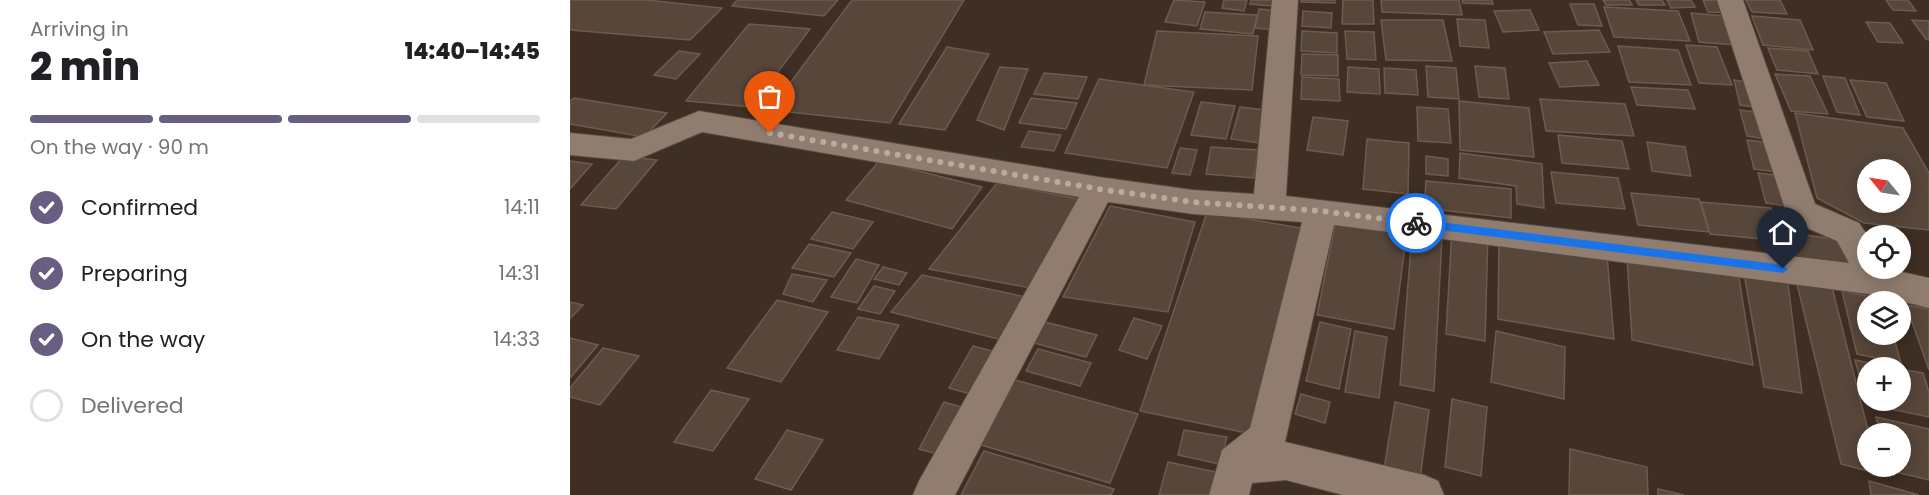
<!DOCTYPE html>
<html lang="en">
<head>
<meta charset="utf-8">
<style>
	:root { --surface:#fff; --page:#f2f2f2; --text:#202124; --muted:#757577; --line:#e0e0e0; --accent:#675e82 }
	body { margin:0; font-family:Poppins,sans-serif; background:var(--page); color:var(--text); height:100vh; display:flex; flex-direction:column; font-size:22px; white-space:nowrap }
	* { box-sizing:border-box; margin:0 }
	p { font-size:20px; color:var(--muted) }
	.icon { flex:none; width:33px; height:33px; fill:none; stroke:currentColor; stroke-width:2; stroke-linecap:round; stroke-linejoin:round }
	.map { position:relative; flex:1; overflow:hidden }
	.sheet { display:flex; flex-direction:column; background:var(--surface); width:570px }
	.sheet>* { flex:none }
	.needle { width:39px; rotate:300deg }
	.fabs { position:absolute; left:1287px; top:159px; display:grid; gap:12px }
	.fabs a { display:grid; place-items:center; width:54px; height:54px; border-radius:50%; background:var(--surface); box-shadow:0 3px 15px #0003; font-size:30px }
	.pin { position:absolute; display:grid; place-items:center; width:51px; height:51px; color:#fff; margin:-62px -26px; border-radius:50% 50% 50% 0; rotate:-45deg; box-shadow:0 0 6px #0007 }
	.pin .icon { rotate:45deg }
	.courier { position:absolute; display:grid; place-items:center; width:60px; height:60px; margin:-30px; border:4px solid #1a73e8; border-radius:50%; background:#fff; color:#222; box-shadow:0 2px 8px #0007 }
	.headline em { font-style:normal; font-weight:800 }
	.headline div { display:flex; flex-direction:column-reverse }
	.headline { display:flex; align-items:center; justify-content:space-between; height:102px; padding:0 30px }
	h1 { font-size:39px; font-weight:800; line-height:45px }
	.bar { display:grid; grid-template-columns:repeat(4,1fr); gap:9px 6px; align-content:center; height:72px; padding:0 30px }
	.bar i { height:8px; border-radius:4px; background:var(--line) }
	.bar .active { background:var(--accent) }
	.bar p { grid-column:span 4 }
	ol { padding:0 30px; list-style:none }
	li { display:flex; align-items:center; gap:18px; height:66px }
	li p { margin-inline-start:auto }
	li .icon { padding:6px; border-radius:50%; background:var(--accent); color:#fff; stroke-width:4 }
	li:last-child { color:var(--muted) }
	li i { width:33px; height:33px; border:3px solid var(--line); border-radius:50% }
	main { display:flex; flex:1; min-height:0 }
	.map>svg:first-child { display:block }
</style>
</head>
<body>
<main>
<section class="sheet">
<div class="headline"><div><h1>2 min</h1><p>Arriving in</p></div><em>14:40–14:45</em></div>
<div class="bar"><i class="active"></i><i class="active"></i><i class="active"></i><i></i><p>On the way · 90 m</p></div>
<ol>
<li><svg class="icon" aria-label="check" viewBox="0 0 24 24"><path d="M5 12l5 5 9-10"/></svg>Confirmed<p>14:11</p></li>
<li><svg class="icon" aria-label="check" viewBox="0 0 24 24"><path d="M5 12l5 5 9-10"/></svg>Preparing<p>14:31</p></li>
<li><svg class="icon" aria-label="check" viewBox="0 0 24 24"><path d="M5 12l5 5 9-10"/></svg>On the way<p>14:33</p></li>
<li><i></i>Delivered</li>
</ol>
</section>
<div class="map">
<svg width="1359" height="495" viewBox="0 0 1359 495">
	<rect width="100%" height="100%" fill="#3e2e23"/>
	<!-- building -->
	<g fill="#57463a" stroke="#6e5b4f" stroke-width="1.5" fill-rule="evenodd">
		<path d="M0,0H77L152,8L120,40L0,30Z"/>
		<path d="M167,0H268L254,16L162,6Z"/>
		<path d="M282,0H394L320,123L200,110Z"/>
		<path d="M604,0L635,2L627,26L595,22Z"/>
		<path d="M654,0H677L674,11L652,8Z"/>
		<path d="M681,0H704L703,6L680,4Z"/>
		<path d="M731,0H765V3L731,2Z"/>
		<path d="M773,0H803L804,24H772Z"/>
		<path d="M811,0H889L892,15L812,12Z"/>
		<path d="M892,0H922L923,4L893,3Z"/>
		<path d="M1033,0H1059L1062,5H1036Z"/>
		<path d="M1066,0H1092L1095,5H1069Z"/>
		<path d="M1097,0H1121L1125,7L1101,8Z"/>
		<path d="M1133,0L1164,1L1170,13L1138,12Z"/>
		<path d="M1176,0H1210L1217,14L1182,12Z"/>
		<path d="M1316,0H1338L1346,11L1323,10Z"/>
		<path d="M1000,4H1024L1032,26L1008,25Z"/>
		<path d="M1034,7L1108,11L1120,41L1044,37Z"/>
		<path d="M689,9L712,11L708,30L685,28Z"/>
		<path d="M960,10L969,30L933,32L924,11Z"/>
		<path d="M733,11L762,13L761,28L732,26Z"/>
		<path d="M635,12L687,15L683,34L630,29Z"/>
		<path d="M1121,13L1168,17L1178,46L1129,42Z"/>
		<path d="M1182,16L1230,20L1243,50L1193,45Z"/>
		<path d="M887,19L915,20L919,48L890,46Z"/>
		<path d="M811,20H873L882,61L816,60Z"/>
		<path d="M1342,20L1359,21V40L1356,39Z"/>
		<path d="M1296,22L1320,23L1333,43L1308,42Z"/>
		<path d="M179,24L240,29L182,107L116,101Z"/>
		<path d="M1029,30L1040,52L983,54L974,32Z"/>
		<path d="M587,31L688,36L682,90L574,85Z"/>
		<path d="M732,31L767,33V53L731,51Z"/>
		<path d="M775,31L804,32L806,60L777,59Z"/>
		<path d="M1116,45L1147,47L1162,85L1129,83Z"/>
		<path d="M1048,46L1108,50L1121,85L1059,82Z"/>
		<path d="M377,47L419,54L375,130L329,124Z"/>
		<path d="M1198,48L1238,51L1248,74L1207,70Z"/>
		<path d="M109,51L130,54L106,79L84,75Z"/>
		<path d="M732,54L768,55V76L731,75Z"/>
		<path d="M1017,61L1029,85L990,87L979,63Z"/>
		<path d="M856,66L886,68L889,99L858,97Z"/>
		<path d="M905,66L935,68L939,99L909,97Z"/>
		<path d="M430,67L458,69L434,130L407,120Z"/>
		<path d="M778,67L809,69L810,94L777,92Z"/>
		<path d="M814,68L846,70L848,95L815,93Z"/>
		<path d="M474,73L517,77L508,99L464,94Z"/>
		<path d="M1205,74L1240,76L1258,114L1221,111Z"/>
		<path d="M1253,76L1275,78L1290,115L1267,112Z"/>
		<path d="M732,77L769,79L770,101L731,99Z"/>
		<path d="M529,79L624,92L597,168L495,153Z"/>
		<path d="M1164,80L1199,85L1207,110L1170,105Z"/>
		<path d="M1280,80L1316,83L1334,121L1297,117Z"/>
		<path d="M1061,87L1118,90L1125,109L1067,105Z"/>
		<path d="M4,98L97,113L74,137L0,124V101Z"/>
		<path d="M461,98L507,103L496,129L449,123Z"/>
		<path d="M970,99L1055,104L1064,136L976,131Z"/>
		<path d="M889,101L959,108L964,157L890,150Z"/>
		<path d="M631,102L665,106L656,139L621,135Z"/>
		<path d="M670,107L704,111L696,144L661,139Z"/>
		<path d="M847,107L878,109L881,143L848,141Z"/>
		<path d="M1170,110L1207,115L1215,142L1177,136Z"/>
		<path d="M1225,113L1333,128L1359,173V230L1294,223L1247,198ZM1298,170H1330V202H1298Z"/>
		<path d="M743,117L778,121L773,155L737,150Z"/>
		<path d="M459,131L491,135L484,151L451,147Z"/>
		<path d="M988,135L1052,141L1059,169L992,163Z"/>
		<path d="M797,139L839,143L838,194L793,189Z"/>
		<path d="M1177,140L1215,145L1224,174L1184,169Z"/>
		<path d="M1077,142L1115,147L1121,176L1082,171Z"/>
		<path d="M641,147L688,150L684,178L636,174Z"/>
		<path d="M610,148L627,150L620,175L602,173Z"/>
		<path d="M890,153L972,164L974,208L947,204L946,186L889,178Z"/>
		<path d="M54,156L87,160L46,209L11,205Z"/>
		<path d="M856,156L878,159V176L856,174Z"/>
		<path d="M0,161L22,164L0,189Z"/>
		<path d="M309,161L412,187L382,229L276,200Z"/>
		<path d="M981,172L1048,178L1055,209L986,203Z"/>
		<path d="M1188,173L1228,178L1237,209L1196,203Z"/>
		<path d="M856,181L941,189V218L854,208Z"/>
		<path d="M427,183L519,201L471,290L359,269Z"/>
		<path d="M1061,193L1129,199L1139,232L1068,225Z"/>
		<path d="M1131,202L1201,208L1213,241L1140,234Z"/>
		<path d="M540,206L625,222L598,312L493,297Z"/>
		<path d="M262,212L303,222L283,249L241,239Z"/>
		<path d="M637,212L731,228L682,434L570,411Z"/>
		<path d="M1249,215L1286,267L1225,257L1221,233L1257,238Z"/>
		<path d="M766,220L837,232L824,329L747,315Z"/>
		<path d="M882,228L918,234L915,341L876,334Z"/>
		<path d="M842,234L872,238L864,391L830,385Z"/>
		<path d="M929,238L1037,255L1044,339L928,319Z"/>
		<path d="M239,244L281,253L264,277L222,268Z"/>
		<path d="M1057,257L1169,278L1183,365L1062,340Z"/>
		<path d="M286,259L309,265L287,303L261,297Z"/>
		<path d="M313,267L337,273L329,285L304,279Z"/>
		<path d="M1173,268L1218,284L1232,393L1194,387Z"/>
		<path d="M222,274L257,280L243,302L213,294Z"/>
		<path d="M352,275L470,300L444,343L321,312Z"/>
		<path d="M1225,276L1262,287L1299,434L1298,466H1307L1309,474L1271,464Z"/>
		<path d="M304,286L325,291L310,314L288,309Z"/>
		<path d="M1272,291L1313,299V302H1298V334H1323L1331,363L1287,354Z"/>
		<path d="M207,300L258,312L211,382L157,368Z"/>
		<path d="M0,302L13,305L0,319Z"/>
		<path d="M1336,305L1359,309V370Z"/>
		<path d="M288,317L329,325L309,359L267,350Z"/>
		<path d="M564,318L592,326L577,359L549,350Z"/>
		<path d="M475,322L527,335L516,357L464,343Z"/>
		<path d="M750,322L781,329L769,389L736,381Z"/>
		<path d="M785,331L817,337L809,398L775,392Z"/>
		<path d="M926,331L995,347L994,399L921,382Z"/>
		<path d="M0,338L28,345L0,378Z"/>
		<path d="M403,346L437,355L415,398L379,388Z"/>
		<path d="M33,348L69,356L30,405L0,397V388Z"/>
		<path d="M468,349L521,363L510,386L456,371Z"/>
		<path d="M1285,360L1325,368H1298V400H1330V369L1353,373L1359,392V417L1297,404Z"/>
		<path d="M445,380L568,414L540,483L411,445Z"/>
		<path d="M141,390L179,399L143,451L104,442Z"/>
		<path d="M731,394L760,402L755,423L725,414Z"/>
		<path d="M882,399L917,407L911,476L875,467Z"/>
		<path d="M374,402L410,412L386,459L349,449Z"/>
		<path d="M825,402L859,410L850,479L814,469Z"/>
		<path d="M1306,417L1359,429V480L1317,470V466H1330V434H1310Z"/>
		<path d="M217,430L253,440L221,490L185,479Z"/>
		<path d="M614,430L657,437L650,464L608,455Z"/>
		<path d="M1000,449L1077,467L1078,495H999Z"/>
		<path d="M414,451L544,489L541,495H391Z"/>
		<path d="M598,462L651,473L645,495H589Z"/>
		<path d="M1299,481L1349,495H1301Z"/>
		<path d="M1088,489L1114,495H1088Z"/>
	</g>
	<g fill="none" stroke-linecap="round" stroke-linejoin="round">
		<defs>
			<path id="minor" d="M702,0H728L716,196L1279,263L1267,241L1221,221L1216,212L1147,0H1173L1245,204L1289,223L1298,236V268H1314L1359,278V308L1306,295L764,225L715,442L854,475L868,481L874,495H773L716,480L682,483L679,495H639L652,450L680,428L732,222L623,214L538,202L385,495H343L349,481L509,197L132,132L64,161L0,155V133L61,139L129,111L529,177L623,190L684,194Z"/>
		</defs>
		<!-- minor casing -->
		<use href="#minor" stroke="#574a40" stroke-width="2"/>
		<!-- minor -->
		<use href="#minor" fill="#907d70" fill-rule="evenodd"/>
	</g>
	<!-- route -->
	<path fill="#1a73e8" d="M846,219L1213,265L1218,269L1213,273L846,227L841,223Z"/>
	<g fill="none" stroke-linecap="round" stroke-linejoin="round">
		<!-- done -->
		<path stroke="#b8aba2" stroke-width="6" stroke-dasharray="0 10.8" d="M200,133L529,189L623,202L751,211L846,223"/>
	</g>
</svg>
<div class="fabs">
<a><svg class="needle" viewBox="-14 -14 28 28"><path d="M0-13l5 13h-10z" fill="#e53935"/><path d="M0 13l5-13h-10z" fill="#757577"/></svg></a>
<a><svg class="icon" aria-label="locate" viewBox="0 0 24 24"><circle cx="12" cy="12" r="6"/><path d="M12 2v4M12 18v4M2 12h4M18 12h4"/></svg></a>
<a><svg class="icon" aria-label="layers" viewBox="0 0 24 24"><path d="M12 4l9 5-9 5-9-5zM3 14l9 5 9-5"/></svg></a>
<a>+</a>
<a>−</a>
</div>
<div class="pin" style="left:200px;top:133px;background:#ea580c"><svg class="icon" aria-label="bag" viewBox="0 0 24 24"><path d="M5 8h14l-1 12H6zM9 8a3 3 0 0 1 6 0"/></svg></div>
<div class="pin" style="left:1213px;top:269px;background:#1f2937"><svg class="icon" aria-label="home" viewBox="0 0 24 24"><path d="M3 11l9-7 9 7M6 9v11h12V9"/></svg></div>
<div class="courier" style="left:846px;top:223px"><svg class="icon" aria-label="bike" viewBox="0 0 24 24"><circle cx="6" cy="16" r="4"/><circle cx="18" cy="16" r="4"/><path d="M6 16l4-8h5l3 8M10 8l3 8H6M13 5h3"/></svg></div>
</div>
</main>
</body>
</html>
